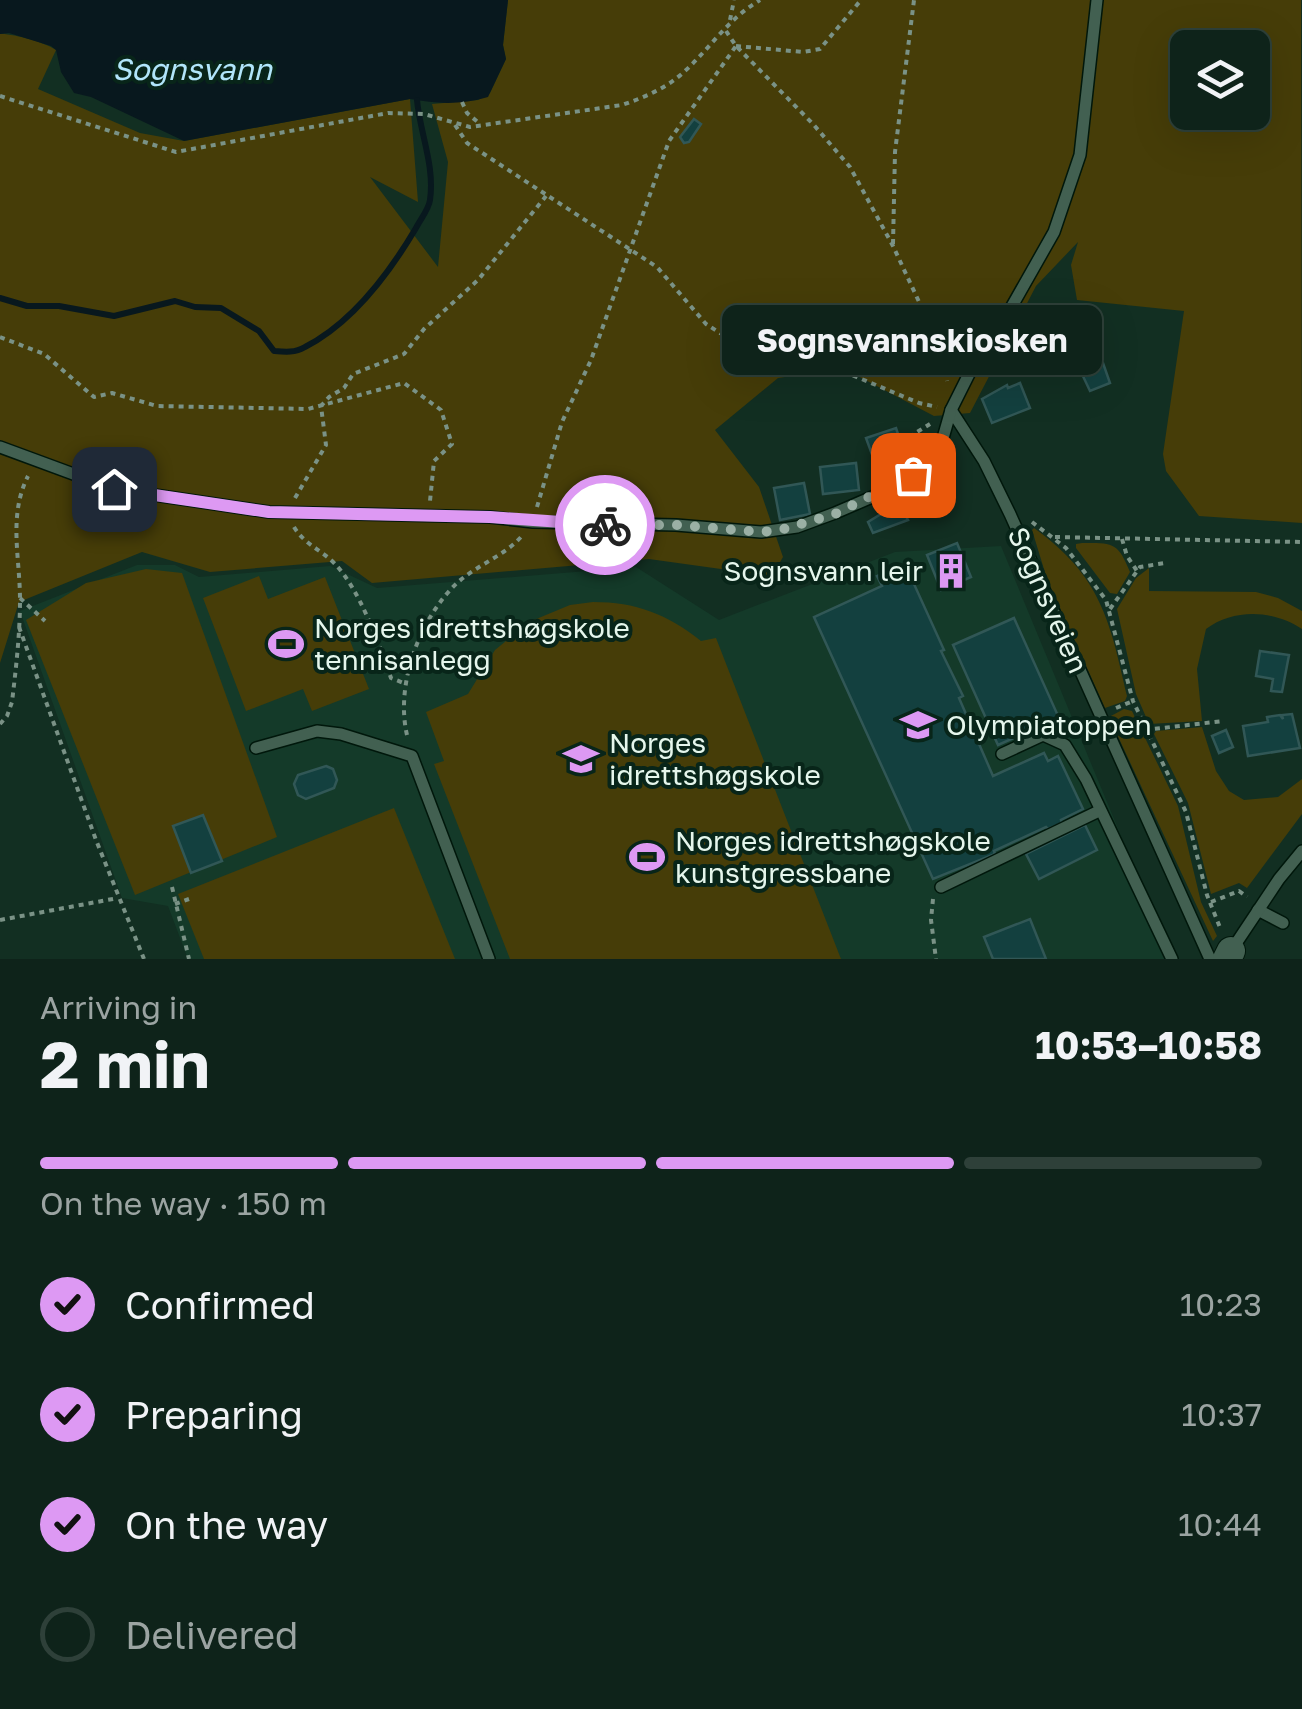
<!DOCTYPE html>
<html lang="en">
<head>
<meta charset="utf-8">
<style>
	:root { --surface:#0e231a; --page:#1c2f27; --text:#f1f3f6; --muted:#9ba4a2; --line:#2e4039; --accent:#dd99f3 }
	body { margin:0; font-family:"Golos Text",sans-serif; background:var(--page); color:var(--text); height:100vh; display:flex; flex-direction:column; font-size:38px; white-space:nowrap }
	* { box-sizing:border-box; margin:0 }
	p { font-size:32px; color:var(--muted) }
	.icon { flex:none; width:55px; height:55px; fill:none; stroke:currentColor; stroke-width:2; stroke-linecap:round; stroke-linejoin:round }
	.map { position:relative; height:959px; overflow:hidden }
	.side { display:flex; flex-direction:column; background:var(--surface); flex:1 }
	.side>* { flex:none }
	.buttons { position:absolute; left:1170px; top:30px; display:grid; gap:20px }
	.buttons a { display:grid; place-items:center; width:100px; height:100px; border-radius:15px; background:var(--surface); box-shadow:0 10px 40px #0002,0 0 0 2px var(--line); font-size:50px }
	.pin { position:absolute; display:grid; place-items:center; width:85px; height:85px; color:#fff; margin:-42px; border-radius:20px; box-shadow:0 5px 15px #0006 }
	.courier { position:absolute; display:grid; place-items:center; width:100px; height:100px; margin:-50px; border:8px solid #dd99f3; border-radius:50%; background:#fff; color:#222; box-shadow:0 2px 12px #0007 }
	.bubble { position:absolute; height:70px; border-radius:15px; background:var(--surface); box-shadow:0 10px 40px #0002,0 0 0 2px var(--line); font-size:32px; font-weight:700; line-height:70px; text-align:center }
	.head em { font-style:normal; font-weight:700 }
	.head div { display:flex; flex-direction:column-reverse }
	.head { display:flex; align-items:center; justify-content:space-between; height:170px; padding:0 40px }
	h1 { font-size:65px; font-weight:700; line-height:75px }
	.bar { display:grid; grid-template-columns:repeat(4,1fr); gap:15px 10px; align-content:center; height:120px; padding:0 40px }
	.bar i { height:12px; border-radius:8px; background:var(--line) }
	.bar .current { background:var(--accent) }
	.bar p { grid-column:span 4 }
	ol { padding:0 40px; list-style:none }
	li { display:flex; align-items:center; gap:30px; height:110px }
	li p { margin-inline-start:auto }
	li .icon { padding:10px; border-radius:50%; background:var(--accent); color:#111; stroke-width:4 }
	li:last-child { color:var(--muted) }
	li i { width:55px; height:55px; border:5px solid var(--line); border-radius:50% }
	.map>svg:first-child { display:block }
</style>
</head>
<body>
<div class="map">
<svg width="1302" height="959" viewBox="0 0 1302 959">
	<rect width="100%" height="100%" fill="#122f22"/>
	<!-- built -->
	<path fill="#143a29" d="M1001,546L1172,959H188L168,906L122,898L20,611L137,565H175L199,577L330,566L377,588L636,567L719,620L895,552Z"/>
	<!-- green -->
	<g fill="#463d08" fill-rule="evenodd">
		<path d="M508,0H1301L1302,523L1199,516L1166,471L1163,454L1184,311L1077,300L1071,265L1078,242L1036,286L970,413L934,416L831,362L799,375L778,378L715,430L759,487L783,557L772,576L649,559L372,583L342,561L210,572L142,552L19,602L0,663V34C12,33 47,43 56,50L38,89L140,133L184,141L410,99L418,202L370,177L438,267L448,162L432,104L478,100L490,93L506,59L503,45ZM1188,48H1252V112H1188Z"/>
		<path d="M1034,528C1101,576 1110,621 1127,696L1125,701L1105,708L1047,579L1032,530Z"/>
		<path d="M1082,543C1113,543 1118,542 1130,572L1117,594L1110,593L1076,548V544Z"/>
		<path d="M1149,568V591L1256,592L1278,598L1302,611V629C1274,610 1234,608 1206,629L1197,669L1202,721L1149,724L1136,694L1117,609L1136,578Z"/>
		<path d="M146,569L182,573L277,837L135,895L26,620L86,583Z"/>
		<path d="M259,576L268,599L325,577L369,689L312,711L303,689L246,711L203,598Z"/>
		<path d="M593,602C636,602 667,614 701,641L716,638L841,959H510L434,764L444,761L426,712L468,694L495,650L529,622L570,605Z"/>
		<path d="M1124,709L1132,711L1178,806L1201,902L1217,936L1213,941L1109,717Z"/>
		<path d="M1202,727L1216,771L1229,791L1244,800L1278,797L1302,779V814L1247,888L1239,883L1211,894L1188,803L1154,734L1156,731Z"/>
		<path d="M394,808L455,959H204L178,894Z"/>
	</g>
	<!-- water -->
	<path fill="#08181e" d="M0,0H508L503,45L506,59L488,97C461,105 437,104 410,99L184,141L91,97L74,93L61,72L56,50L51,46L9,33L0,34Z"/>
	<g fill="none" stroke-linecap="round" stroke-linejoin="round">
		<!-- stream -->
		<path stroke="#08181e" stroke-width="6" d="M0,298L27,306H59L114,316L175,301L195,307L221,308L259,331L274,351C285,352 295,353 305,347C352,323 390,272 416,228C420,220 429,209 430,200C435,166 420,133 417,100"/>
	</g>
	<!-- building -->
	<g fill="#13403f" stroke="#315756" stroke-width="2.5">
		<path d="M694,119L701,124L689,142L684,143L680,137Z"/>
		<path d="M1091,345L1099,364L1103,363L1110,383L1090,391L1072,353Z"/>
		<path d="M1020,383L1030,408L992,423L982,399L1007,385L1008,388Z"/>
		<path d="M896,428L903,449L874,460L866,438Z"/>
		<path d="M856,463L859,490L823,494L820,467Z"/>
		<path d="M804,483L810,514L780,520L774,488Z"/>
		<path d="M899,503L908,520L873,533L868,522Z"/>
		<path d="M957,543L971,577L941,590L927,555Z"/>
		<path d="M901,565L906,575L909,573L944,650L941,651L963,696L959,698L993,776L1044,753L1048,761L1058,756L1083,809L1061,820L1062,823L1048,829L1046,827L994,851L995,854L933,879L814,617L882,586L877,576Z"/>
		<path d="M1014,618L1059,718L998,745L953,645Z"/>
		<path d="M1260,651L1289,655L1282,692L1271,691L1273,679L1256,676Z"/>
		<path d="M1292,714L1300,748L1248,756L1243,726L1268,722L1267,717L1280,715L1283,719L1282,715Z"/>
		<path d="M1226,730L1233,747L1219,753L1212,736Z"/>
		<path d="M326,766L333,769L337,780L334,788L306,799L298,795L294,784L298,775Z"/>
		<path d="M203,815L222,861L191,873L173,826Z"/>
		<path d="M1085,825L1097,850L1039,879L1026,854Z"/>
		<path d="M1030,919L1046,959H993L984,937Z"/>
	</g>
	<g fill="none" stroke-linecap="round" stroke-linejoin="round">
		<defs>
			<g id="service">
				<path d="M951,410L984,461L1010,514L1210,959"/>
				<path d="M0,447L114,489L269,512L490,517L533,522L676,525L761,532L797,527L835,513L893,488L939,452L951,410L971,370L990,345L1054,232L1080,155L1097,0"/>
				<path d="M256,748L317,731L341,734L412,756L489,959"/>
				<path d="M1002,754L1043,735L1065,745L1086,779L1172,959"/>
				<path d="M941,887L1099,811"/>
				<path d="M1258,910L1283,923"/>
				<path d="M1231,951L1279,879L1302,851"/>
			</g>
			<path id="tertiary" d="M1227,959L1231,951"/>
		</defs>
		<!-- service casing -->
		<use href="#service" stroke="#00170b" stroke-width="14"/>
		<!-- tertiary casing -->
		<use href="#tertiary" stroke="#00170b" stroke-width="30"/>
		<!-- path -->
		<g stroke="#7a9286" stroke-width="4" stroke-dasharray="5 5" stroke-linecap="butt">
			<path d="M730,20L734,0"/>
			<path d="M726,31L736,46L813,124L850,167L893,246L941,349L947,381"/>
			<path d="M736,46L803,52L820,49L861,0"/>
			<path d="M0,96L176,152L388,113L424,114L470,127L622,105C645,97 667,88 685,71C711,47 728,19 760,0"/>
			<path d="M462,102L467,113L480,124"/>
			<path d="M455,125L467,143L657,267L706,324L720,333L816,360L919,403L937,407"/>
			<path d="M893,244L895,152L914,0"/>
			<path d="M0,337L44,354L94,397L112,393L157,406L308,409L404,383L441,410L452,444L434,461L430,501"/>
			<path d="M878,475L881,460L907,451L904,440L930,424"/>
			<path d="M295,498L326,445L321,406L329,397L344,388L353,374L404,354L424,329L478,280L546,196"/>
			<path d="M537,507L562,422L591,360L669,141L736,46"/>
			<path d="M1032,522L1066,548L1106,600L1133,701L1186,812L1207,895L1221,930"/>
			<path d="M294,527C305,545 322,550 335,564C360,590 379,644 391,678L406,684"/>
			<path d="M1055,537L1302,542"/>
			<path d="M1122,539L1127,556L1137,571"/>
			<path d="M20,598L45,621"/>
			<path d="M1110,609L1140,567L1165,563"/>
			<path d="M19,627L96,840L144,959"/>
			<path d="M1116,708L1133,701"/>
			<path d="M0,724L7,716L12,702C16,668 20,634 20,600C20,557 8,516 28,476"/>
			<path d="M1145,730L1223,721"/>
			<path d="M407,735C395,684 420,618 457,583C477,565 504,556 521,537"/>
			<path d="M172,887L189,959"/>
			<path d="M933,899L931,920L936,959"/>
			<path d="M1211,902L1239,891L1247,897"/>
			<path d="M175,904L189,899"/>
			<path d="M0,920L118,898"/>
		</g>
		<!-- service -->
		<use href="#service" stroke="#426051" stroke-width="11"/>
		<!-- tertiary -->
		<use href="#tertiary" stroke="#426051" stroke-width="28"/>
	</g>
	<g fill="none" stroke-linecap="round" stroke-linejoin="round">
		<!-- done -->
		<path stroke="#9bb0a5" stroke-width="10" stroke-dasharray="0 18" d="M605,525H676L761,532L780,530L835,514L913,475"/>
		<!-- route -->
		<path stroke="#dd99f3" stroke-width="12" d="M114,489L269,512L490,517L605,525"/>
	</g>
	<!-- icons -->
	<defs>
		<symbol id="building-bare" viewBox="-9 -9 18 18"><path d="M-4-6H4V6H1V3H-1V6H-4ZM-2.5-4.3h1.7v1.8h-1.7ZM.8-4.3h1.7v1.8H.8ZM-2.5-1h1.7V.8h-1.7ZM.8-1h1.7V.8H.8Z" fill="#dd99f3" stroke="#082519" stroke-width="2.5" paint-order="stroke"/></symbol>
		<symbol id="stadium-bare" viewBox="-9 -9 18 18"><path d="M0-5a6.5 5 0 1 0 0 10a6.5 5 0 1 0 0-10ZM-3.5-1.8h7v3.6h-7Z" fill="#dd99f3" stroke="#082519" stroke-width="2.5" paint-order="stroke"/></symbol>
		<symbol id="university-bare" viewBox="-9 -9 18 18"><path d="M0-5L7-2L0 1L-7-2ZM-4 1L0 2.5L4 1V4Q0 6-4 4Z" fill="#dd99f3" stroke="#082519" stroke-width="2.5" paint-order="stroke"/></symbol>
	</defs>
	<g fill-rule="evenodd">
		<use href="#building-bare" x="926" y="546" width="50" height="50"/>
		<use href="#stadium-bare" x="261" y="619" width="50" height="50"/>
		<use href="#university-bare" x="893" y="700" width="50" height="50"/>
		<use href="#university-bare" x="556" y="734" width="50" height="50"/>
		<use href="#stadium-bare" x="622" y="832" width="50" height="50"/>
	</g>
	<g text-anchor="middle" stroke-width="8" stroke-linejoin="round" paint-order="stroke">
		<!-- poi labels -->
		<g font-size="28" fill="#e5f6ec" stroke="#082519" text-anchor="start">
			<text x="923" y="581" text-anchor="end">Sognsvann leir</text>
			<text x="314" y="638">Norges idrettshøgskole<tspan x="314" dy="32">tennisanlegg</tspan></text>
			<text x="946" y="735">Olympiatoppen</text>
			<text x="609" y="753">Norges<tspan x="609" dy="32">idrettshøgskole</tspan></text>
			<text x="675" y="851">Norges idrettshøgskole<tspan x="675" dy="32">kunstgressbane</tspan></text>
		</g>
		<!-- street labels -->
		<g font-size="28" fill="#e5f6ec" stroke="#082519">
			<text transform="translate(1048 600) rotate(66)" y="10">Sognsveien</text>
		</g>
		<!-- water labels -->
		<g font-size="30" font-style="italic" fill="#b1e5fa" stroke="#082519">
			<text x="192" y="80">Sognsvann</text>
		</g>
	</g>
</svg>
<div class="buttons">
<a><svg class="icon" aria-label="layers" viewBox="0 0 24 24"><path d="M12 4l9 5-9 5-9-5zM3 14l9 5 9-5"/></svg></a>
</div>
<div class="pin" style="left:913px;top:475px;background:#ea580c"><svg class="icon" aria-label="bag" viewBox="0 0 24 24"><path d="M5 8h14l-1 12H6zM9 8a3 3 0 0 1 6 0"/></svg></div>
<div class="pin" style="left:114px;top:489px;background:#1f2937"><svg class="icon" aria-label="home" viewBox="0 0 24 24"><path d="M3 11l9-7 9 7M6 9v11h12V9"/></svg></div>
<div class="courier" style="left:605px;top:525px"><svg class="icon" aria-label="bike" viewBox="0 0 24 24"><circle cx="6" cy="16" r="4"/><circle cx="18" cy="16" r="4"/><path d="M6 16l4-8h5l3 8M10 8l3 8H6M13 5h3"/></svg></div>
<div class="bubble" style="left:722px;top:305px;width:380px">Sognsvannskiosken</div>
</div>
<section class="side">
<div class="head"><div><h1>2 min</h1><p>Arriving in</p></div><em>10:53–10:58</em></div>
<div class="bar"><i class="current"></i><i class="current"></i><i class="current"></i><i></i><p>On the way · 150 m</p></div>
<ol>
<li><svg class="icon" aria-label="check" viewBox="0 0 24 24"><path d="M5 12l5 5 9-10"/></svg>Confirmed<p>10:23</p></li>
<li><svg class="icon" aria-label="check" viewBox="0 0 24 24"><path d="M5 12l5 5 9-10"/></svg>Preparing<p>10:37</p></li>
<li><svg class="icon" aria-label="check" viewBox="0 0 24 24"><path d="M5 12l5 5 9-10"/></svg>On the way<p>10:44</p></li>
<li><i></i>Delivered</li>
</ol>
</section>
</body>
</html>
